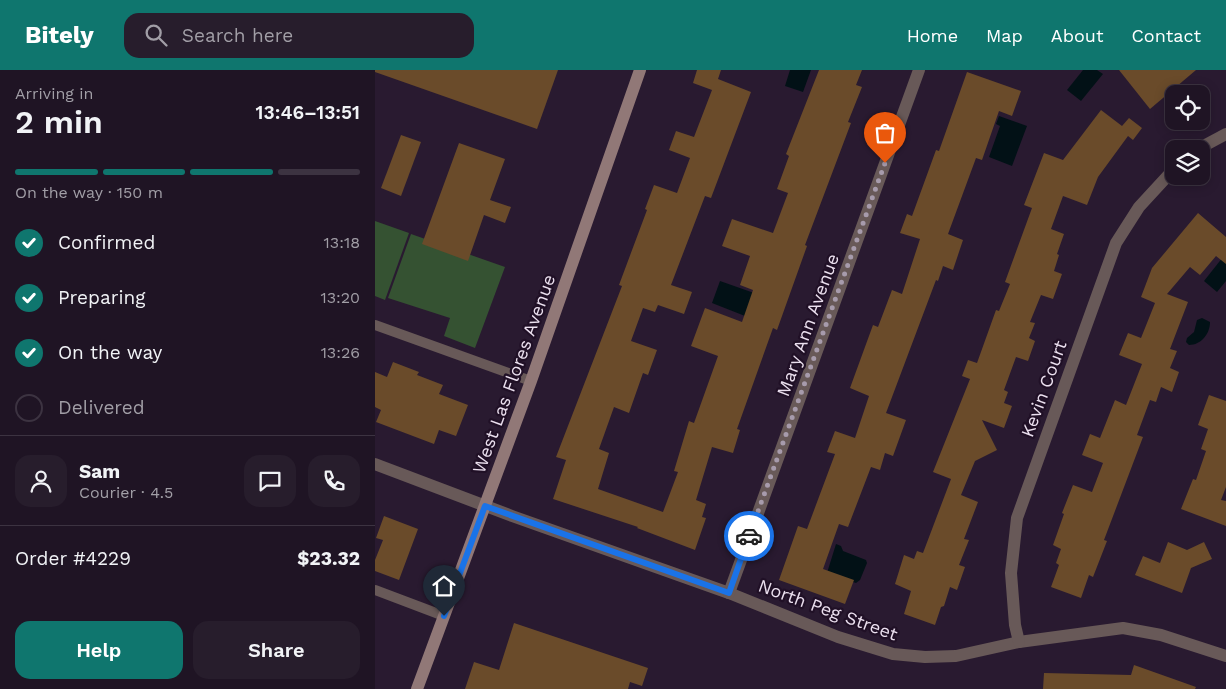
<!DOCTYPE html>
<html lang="en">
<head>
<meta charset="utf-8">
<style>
	:root { --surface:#1f1424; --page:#271d2c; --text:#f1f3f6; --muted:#a19ea6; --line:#3c3341; --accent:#0f766e }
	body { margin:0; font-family:"Work Sans",sans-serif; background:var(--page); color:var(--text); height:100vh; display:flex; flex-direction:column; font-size:19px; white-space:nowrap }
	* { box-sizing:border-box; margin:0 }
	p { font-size:16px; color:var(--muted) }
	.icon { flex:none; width:28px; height:28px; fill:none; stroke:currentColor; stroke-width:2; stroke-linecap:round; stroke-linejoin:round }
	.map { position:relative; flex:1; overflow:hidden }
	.side { display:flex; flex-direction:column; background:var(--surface); width:375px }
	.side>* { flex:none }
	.tools { position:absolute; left:790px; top:15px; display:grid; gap:10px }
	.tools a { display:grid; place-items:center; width:45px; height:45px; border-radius:10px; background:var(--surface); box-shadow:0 2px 12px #0003,0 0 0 1px var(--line); font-size:25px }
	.pin { position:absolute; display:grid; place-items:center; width:42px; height:42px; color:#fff; margin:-51px -21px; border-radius:50% 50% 50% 0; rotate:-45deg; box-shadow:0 0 5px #0007 }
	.pin .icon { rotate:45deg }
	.courier { position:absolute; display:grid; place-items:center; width:50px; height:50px; margin:-25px; border:4px solid #1a73e8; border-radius:50%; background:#fff; color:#222; box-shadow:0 1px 6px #0007 }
	.summary em { font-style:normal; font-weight:600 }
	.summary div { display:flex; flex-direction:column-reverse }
	.summary { display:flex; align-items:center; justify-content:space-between; height:85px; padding:0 15px }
	h1 { font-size:32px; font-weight:600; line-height:38px }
	.bar { display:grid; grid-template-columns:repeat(4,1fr); gap:8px 5px; align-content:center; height:60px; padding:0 15px }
	.bar i { height:6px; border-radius:4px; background:var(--line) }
	.bar .current { background:var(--accent) }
	.bar p { grid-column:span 4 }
	.line { display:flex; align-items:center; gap:12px; padding:0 15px; border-top:1px solid var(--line) }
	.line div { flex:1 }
	.round { display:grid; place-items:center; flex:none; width:52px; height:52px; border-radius:15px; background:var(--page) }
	ol { padding:0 15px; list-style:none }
	li { display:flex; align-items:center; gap:15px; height:55px }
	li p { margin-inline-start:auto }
	li .icon { padding:5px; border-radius:50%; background:var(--accent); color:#fff; stroke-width:4 }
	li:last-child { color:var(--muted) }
	li i { width:28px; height:28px; border:2px solid var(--line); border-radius:50% }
	.action { display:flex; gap:10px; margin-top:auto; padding:10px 15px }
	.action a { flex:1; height:58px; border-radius:15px; background:var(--accent); color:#fff; font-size:20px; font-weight:600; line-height:58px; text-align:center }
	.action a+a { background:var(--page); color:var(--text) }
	header { display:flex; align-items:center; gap:30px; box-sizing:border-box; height:70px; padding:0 25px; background:var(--accent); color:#fff }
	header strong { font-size:24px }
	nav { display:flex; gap:28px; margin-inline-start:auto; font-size:18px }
	.search { width:350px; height:45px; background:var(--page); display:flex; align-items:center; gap:12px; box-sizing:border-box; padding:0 18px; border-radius:15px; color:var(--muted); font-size:19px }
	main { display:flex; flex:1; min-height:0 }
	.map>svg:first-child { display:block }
</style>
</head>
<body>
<header>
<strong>Bitely</strong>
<div class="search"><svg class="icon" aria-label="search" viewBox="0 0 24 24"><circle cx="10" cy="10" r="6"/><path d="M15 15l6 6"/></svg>Search here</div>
<nav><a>Home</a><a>Map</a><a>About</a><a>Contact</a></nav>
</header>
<main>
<section class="side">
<div class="summary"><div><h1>2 min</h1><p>Arriving in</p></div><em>13:46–13:51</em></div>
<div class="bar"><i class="current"></i><i class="current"></i><i class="current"></i><i></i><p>On the way · 150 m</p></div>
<ol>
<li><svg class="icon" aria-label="check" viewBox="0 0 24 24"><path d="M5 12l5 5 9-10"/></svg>Confirmed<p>13:18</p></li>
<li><svg class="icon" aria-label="check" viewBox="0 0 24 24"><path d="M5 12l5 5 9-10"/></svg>Preparing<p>13:20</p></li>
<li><svg class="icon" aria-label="check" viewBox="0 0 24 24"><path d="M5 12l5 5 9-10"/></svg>On the way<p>13:26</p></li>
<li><i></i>Delivered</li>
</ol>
<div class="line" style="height:90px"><a class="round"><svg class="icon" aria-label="person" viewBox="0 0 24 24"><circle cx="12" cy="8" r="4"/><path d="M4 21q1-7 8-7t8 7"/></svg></a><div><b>Sam</b><p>Courier · 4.5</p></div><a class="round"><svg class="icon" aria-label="chat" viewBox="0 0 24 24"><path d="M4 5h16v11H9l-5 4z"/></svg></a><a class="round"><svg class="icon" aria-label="phone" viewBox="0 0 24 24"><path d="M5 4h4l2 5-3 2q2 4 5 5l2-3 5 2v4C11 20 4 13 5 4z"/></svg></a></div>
<div class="line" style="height:65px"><div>Order #4229</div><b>$23.32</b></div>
<div class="action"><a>Help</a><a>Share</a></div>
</section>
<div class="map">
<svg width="851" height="619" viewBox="0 0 851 619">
	<rect width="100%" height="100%" fill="#291a30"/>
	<!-- green -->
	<g fill="#355232">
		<path d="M0,151L34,163L10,230L0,226Z"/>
		<path d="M36,164L130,197L100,278L69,266L75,248L13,228Z"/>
	</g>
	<!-- water -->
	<g fill="#021116">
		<path d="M415,0H436L428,22L410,16Z"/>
		<path d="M708,0H722L728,4L706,31L692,20Z"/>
		<path d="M624,46L652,56L637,96L614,87L625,56L621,54Z"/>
		<path d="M848,187L851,189V211L842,222L829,211Z"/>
		<path d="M345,211L379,223L370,246L337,233Z"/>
		<path d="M827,248L835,252C835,264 826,275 814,275L811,272L812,268L819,262L822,250Z"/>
		<path d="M461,474L466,476L468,481L491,490L492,493L485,510L481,513L452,503Z"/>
	</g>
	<!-- building -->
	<g fill="#6a4b2a">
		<path d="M0,0H183L162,59L0,2Z"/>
		<path d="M322,0H346L343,9L376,22L336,128L330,126L296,215L317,222L309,244L283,235L280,242L268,238L256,271L282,280L273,305L268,303L254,343L239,337L224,379L234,383L223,419L288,442L303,402L299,401L314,351L319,353L343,286L316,276L330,238L367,252L378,220L365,215L375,186L347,176L357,149L398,163L413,123L402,119L414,86L411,84L444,0H487L481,15L487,17L473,52L476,53L430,175L432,176L402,260L398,258L362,359L365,360L358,383L337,377L321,430L331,434L327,447L331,448L320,480L262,458L263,457L178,429L191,390L181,387L247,216L244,215L272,140L270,139L279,115L302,123L315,88L294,80L301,61L319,67L337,20L318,13Z"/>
		<path d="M744,0H821L775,39Z"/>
		<path d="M592,2L646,21L637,46L624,41L607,90L601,88L573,164L588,170L578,200L568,196L563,211L561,210L511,343L531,350L518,386L510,383L505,400L496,397L473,457L464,454L448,499L479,510L470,534L404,510L423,456L432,459L460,384L452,382L460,361L480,368L494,326L475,318L498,255L503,257L517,220L527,224L545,169L525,163L532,144L537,146L561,80L564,81Z"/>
		<path d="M726,40L747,56L754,48L767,58L758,70L753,66L723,107L712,135L688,126L676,159L689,164L682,184L684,185L679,201L687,204L678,229L666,225L655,252L660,253L654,268L660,271L653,291L641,287L629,320L633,322L629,333L637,336L629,358L607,350L622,380L600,391L586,425L603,432L589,469L594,470L584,495L590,497L582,520L575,517L569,536L566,537L560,555L529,544L536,521L520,514L529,485L539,489L542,481L548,483L576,409L558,402L595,309L587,306L593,290L602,293L621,240L624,241L635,214L630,212L657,138L649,135L669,83L688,90Z"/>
		<path d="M26,65L46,72L26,126L6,118Z"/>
		<path d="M84,73L130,89L115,130L136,137L130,153L109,145L93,191L47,174Z"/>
		<path d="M823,143L851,167V194L841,186L825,205L815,197L792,224L813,232L795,279L802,281L795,298L804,302L797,322L786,317L781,332L775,330L762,365L768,367L729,470L732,471L718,507L714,505L706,528L676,517L684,495L681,493L686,479L678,475L689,444L687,443L698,415L717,422L728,393L707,385L715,364L725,368L740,330L751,335L767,294L744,285L753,263L766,268L780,233L766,227L777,198Z"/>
		<path d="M18,292L44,302L42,305L68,315L64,324L93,335L81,366L64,360L59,374L1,352L6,340L0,337V302L12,307Z"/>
		<path d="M834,325L851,331V417L846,430L851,431V456L806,439L818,409L821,410L831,381L826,379L833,359L823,355Z"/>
		<path d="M9,446L43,459L24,510L0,501V490L8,470L1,468Z"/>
		<path d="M793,472L812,480L829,472L837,489L816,498L807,523L760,505L768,486L785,493Z"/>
		<path d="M139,553L273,598L267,616L255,612L253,619H90L99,592L124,600Z"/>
		<path d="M759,595L821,617L820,619H668L669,603L756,605Z"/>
	</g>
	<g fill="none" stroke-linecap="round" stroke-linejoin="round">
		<!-- service -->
		<g stroke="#685958" stroke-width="10">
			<path d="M0,255L156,311"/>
			<path d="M0,520L69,546"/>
		</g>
		<!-- minor -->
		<g stroke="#685958" stroke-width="12">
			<path d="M823,79L851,64"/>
			<path d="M0,394L137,446L354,523L463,567L518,584L550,587L581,586L644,572L748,558L786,565L851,586"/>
			<path d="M354,523L544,0"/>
			<path d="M644,572L640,555L636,503L642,448L741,173L764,137L799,99"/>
		</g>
		<!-- secondary -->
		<path stroke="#917877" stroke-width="12" d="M42,619L156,311L265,0"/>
	</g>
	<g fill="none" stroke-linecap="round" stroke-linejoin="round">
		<!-- done -->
		<path stroke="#a79bac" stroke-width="5" stroke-dasharray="0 9" d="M374,466L510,93"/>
		<!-- route -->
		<path stroke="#1a73e8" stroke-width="6" d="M69,546L110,436L354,523L374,466"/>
	</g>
	<g text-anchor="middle" stroke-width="4.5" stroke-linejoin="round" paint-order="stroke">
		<!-- street labels -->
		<g font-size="18" fill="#ebe0ef" stroke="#201026">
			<text transform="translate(433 255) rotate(-70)" y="6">Mary Ann Avenue</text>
			<text transform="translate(139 304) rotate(-70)" y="6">West Las Flores Avenue</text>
			<text transform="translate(669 319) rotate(-70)" y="6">Kevin Court</text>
			<text transform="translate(453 540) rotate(20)" y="6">North Peg Street</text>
		</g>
	</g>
</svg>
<div class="tools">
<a><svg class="icon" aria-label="locate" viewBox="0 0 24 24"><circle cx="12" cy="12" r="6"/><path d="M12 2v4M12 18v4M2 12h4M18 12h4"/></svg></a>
<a><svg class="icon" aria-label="layers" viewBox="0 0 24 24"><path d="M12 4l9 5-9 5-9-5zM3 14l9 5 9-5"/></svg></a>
</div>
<div class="pin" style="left:510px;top:93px;background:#ea580c"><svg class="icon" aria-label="bag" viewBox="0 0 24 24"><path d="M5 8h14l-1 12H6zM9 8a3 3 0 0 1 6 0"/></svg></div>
<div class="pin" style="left:69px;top:546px;background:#1f2937"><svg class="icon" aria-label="home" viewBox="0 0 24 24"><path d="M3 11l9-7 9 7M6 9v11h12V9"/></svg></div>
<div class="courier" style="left:374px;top:466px"><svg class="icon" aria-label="car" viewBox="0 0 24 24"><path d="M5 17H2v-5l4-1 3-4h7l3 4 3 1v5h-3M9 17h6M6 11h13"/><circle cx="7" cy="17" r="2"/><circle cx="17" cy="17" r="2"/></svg></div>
</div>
</main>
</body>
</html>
